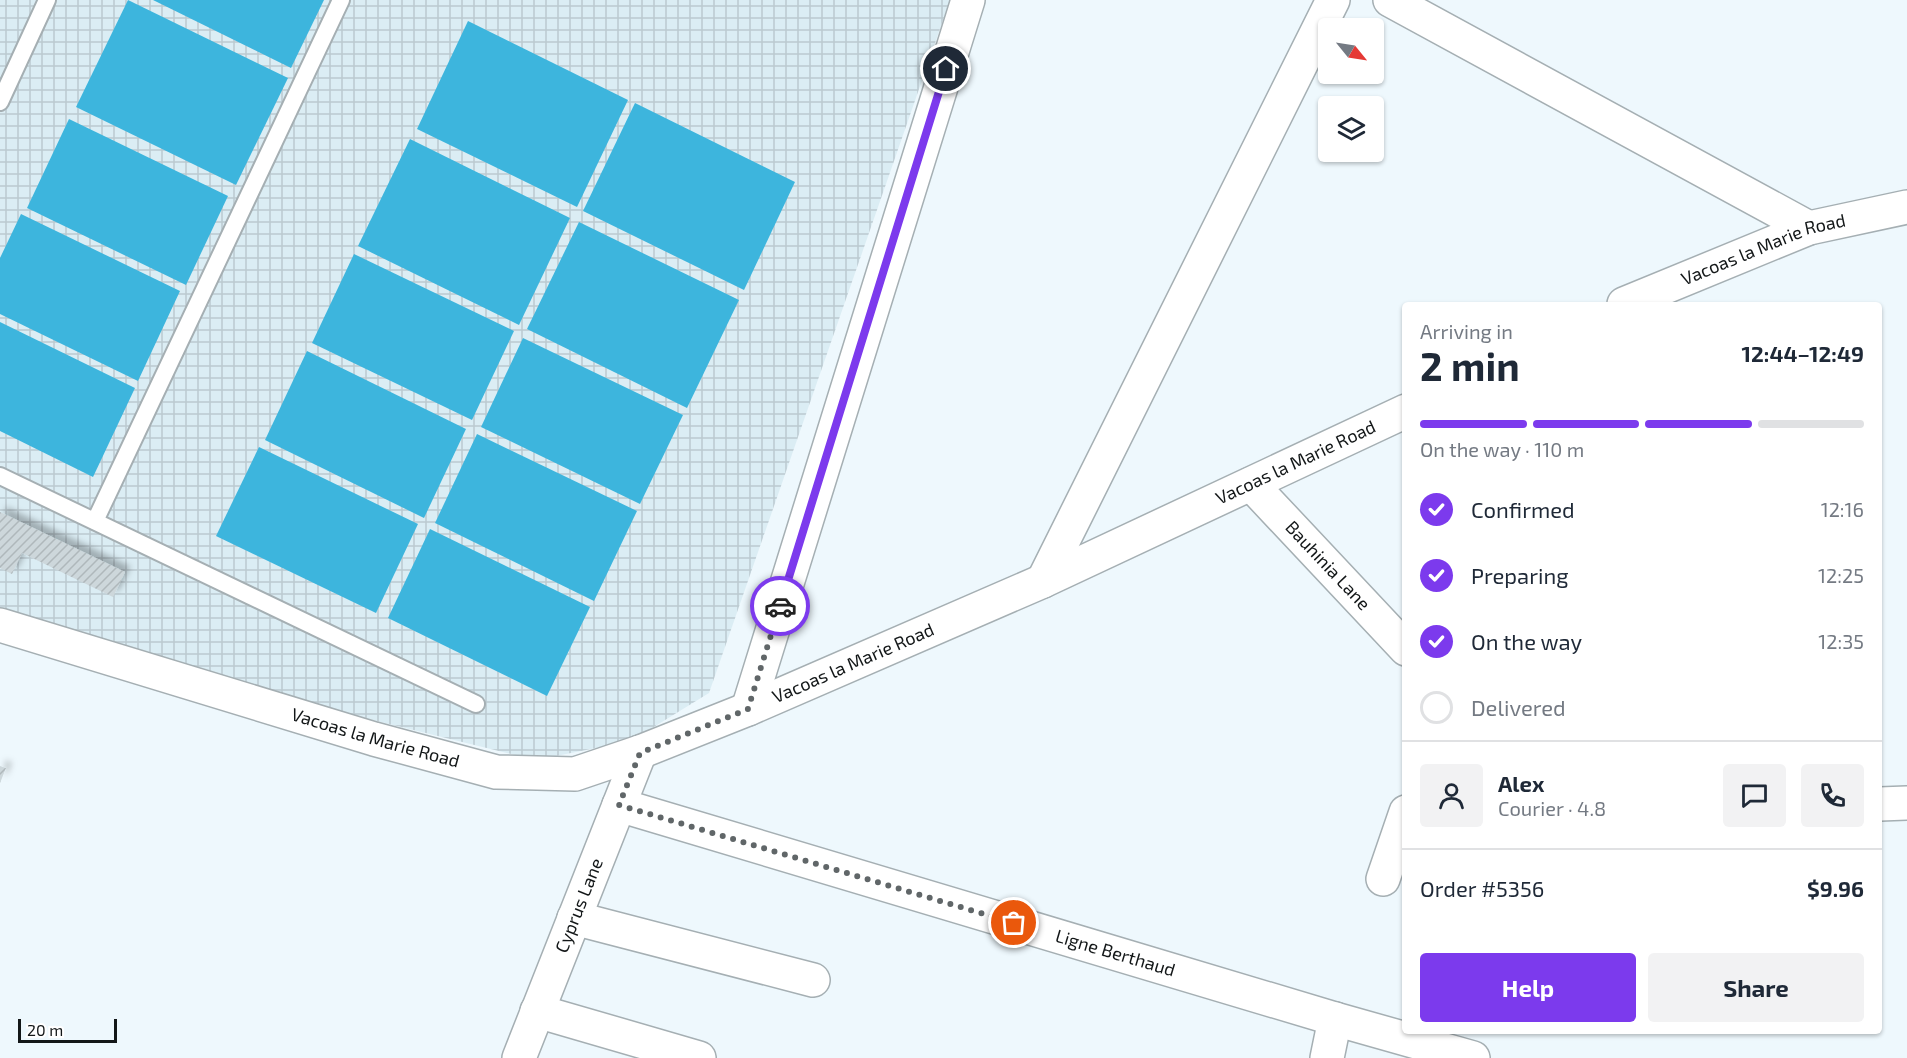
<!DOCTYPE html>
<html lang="en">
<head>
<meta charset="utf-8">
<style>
	:root { --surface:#fff; --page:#f2f2f3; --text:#1f2937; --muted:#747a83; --line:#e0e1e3; --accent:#7c3aed }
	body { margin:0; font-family:"Exo 2",sans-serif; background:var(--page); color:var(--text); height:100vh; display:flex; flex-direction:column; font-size:22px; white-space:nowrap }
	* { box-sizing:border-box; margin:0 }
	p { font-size:20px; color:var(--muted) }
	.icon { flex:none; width:33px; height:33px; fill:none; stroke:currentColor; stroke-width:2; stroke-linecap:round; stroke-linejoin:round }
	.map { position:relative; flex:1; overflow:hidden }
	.side { position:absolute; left:1402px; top:302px; width:480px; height:732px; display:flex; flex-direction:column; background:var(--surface); border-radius:6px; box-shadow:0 2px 4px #0004 }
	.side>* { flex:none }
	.needle { width:39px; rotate:120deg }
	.controls { position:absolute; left:1318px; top:18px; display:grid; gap:12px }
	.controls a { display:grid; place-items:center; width:66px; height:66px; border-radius:6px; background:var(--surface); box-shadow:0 2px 4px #0004; font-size:30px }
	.scale { position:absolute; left:18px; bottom:15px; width:99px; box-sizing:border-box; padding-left:6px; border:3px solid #131718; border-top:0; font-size:16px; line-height:21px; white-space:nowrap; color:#131718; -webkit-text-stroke:4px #fff; paint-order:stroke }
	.pin { position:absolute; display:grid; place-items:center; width:51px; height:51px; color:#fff; margin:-26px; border:3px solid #fff; border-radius:50%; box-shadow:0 2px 6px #0007 }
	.courier { position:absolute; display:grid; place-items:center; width:60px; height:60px; margin:-30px; border:4px solid #7c3aed; border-radius:50%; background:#fff; color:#222; box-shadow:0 2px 8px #0007 }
	.summary em { font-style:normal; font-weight:700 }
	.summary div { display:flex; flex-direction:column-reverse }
	.summary { display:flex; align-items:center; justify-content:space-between; height:102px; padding:0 18px }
	h1 { font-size:39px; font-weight:700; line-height:45px }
	.bar { display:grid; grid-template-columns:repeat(4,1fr); gap:9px 6px; align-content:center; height:72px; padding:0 18px }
	.bar i { height:8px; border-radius:4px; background:var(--line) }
	.bar .on { background:var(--accent) }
	.bar p { grid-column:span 4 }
	.line { display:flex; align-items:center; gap:15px; padding:0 18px; border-top:2px solid var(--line) }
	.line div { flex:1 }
	.round { display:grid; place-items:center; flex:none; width:63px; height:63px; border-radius:6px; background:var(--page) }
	ol { padding:0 18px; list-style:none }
	li { display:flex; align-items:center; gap:18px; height:66px }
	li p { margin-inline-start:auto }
	li .icon { padding:6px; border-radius:50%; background:var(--accent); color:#fff; stroke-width:4 }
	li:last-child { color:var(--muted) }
	li i { width:33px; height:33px; border:3px solid var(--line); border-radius:50% }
	.cta { display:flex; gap:12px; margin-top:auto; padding:12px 18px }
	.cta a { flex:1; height:69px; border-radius:6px; background:var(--accent); color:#fff; font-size:24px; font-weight:700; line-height:69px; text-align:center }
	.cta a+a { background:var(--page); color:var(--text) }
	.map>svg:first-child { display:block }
</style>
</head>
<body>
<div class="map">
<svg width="1907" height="1058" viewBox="0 0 1907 1058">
	<defs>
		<pattern id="industrial-grid" width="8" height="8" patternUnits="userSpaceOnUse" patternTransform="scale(1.5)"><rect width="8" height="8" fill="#dbedf4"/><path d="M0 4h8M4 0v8" fill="none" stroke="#bbcad0"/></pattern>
		<pattern id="building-hatch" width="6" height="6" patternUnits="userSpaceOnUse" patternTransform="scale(1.5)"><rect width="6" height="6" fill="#cdd7db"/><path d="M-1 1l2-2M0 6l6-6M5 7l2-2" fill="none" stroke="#afb8bb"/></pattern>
		<filter id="shadow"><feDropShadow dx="5.5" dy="-5.5" stdDeviation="3" flood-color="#0004"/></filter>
	</defs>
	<rect width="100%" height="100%" fill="#eef8fd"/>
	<!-- industrial -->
	<path fill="url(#industrial-grid)" d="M0,0H950L709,693L631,741L536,760L332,710L0,614Z"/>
	<!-- water -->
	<g fill="#3db5dd">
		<path d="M128,0L288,78L236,185L76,107Z"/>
		<path d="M153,0H324L291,68Z"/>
		<path d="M468,21L628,100L577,207L417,129Z"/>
		<path d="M635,103L795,182L744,290L583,211Z"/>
		<path d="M69,119L228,196L186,285L27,208Z"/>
		<path d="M410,139L570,218L519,325L358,246Z"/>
		<path d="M21,214L180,291L138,381L0,314V258Z"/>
		<path d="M579,222L739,300L687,408L527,329Z"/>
		<path d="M354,254L514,331L472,420L312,343Z"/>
		<path d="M0,322L135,388L93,477L0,431Z"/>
		<path d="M523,338L683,415L640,504L481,427Z"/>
		<path d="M307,351L466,429L424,518L265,440Z"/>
		<path d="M477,434L637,511L594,601L435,523Z"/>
		<path d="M259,447L418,524L376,613L216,536Z"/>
		<path d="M430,529L590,607L547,696L388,618Z"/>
	</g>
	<!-- building -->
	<g fill="url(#building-hatch)" filter="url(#shadow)">
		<path d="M0,512L125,572L113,597L22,553L12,574L0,568Z"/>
		<path d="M0,766L6,768L0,783Z"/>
	</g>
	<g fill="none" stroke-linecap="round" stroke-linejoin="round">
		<defs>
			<g id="lane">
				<path d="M0,102L47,0"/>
				<path d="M0,476L476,704"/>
				<path d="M95,521L341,0"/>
			</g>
			<g id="street">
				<path d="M1390,0L1809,228"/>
				<path id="s1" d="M1251,484L1406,649"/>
				<path d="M1043,581L1333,0"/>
				<path d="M748,709L968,0"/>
				<path d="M1880,804L1907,803"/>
				<path id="s2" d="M619,805L1335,1019L1473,1058"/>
				<path d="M1383,879L1406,812"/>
				<path d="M574,918L813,980"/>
				<path d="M537,1011L699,1058"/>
				<path id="s3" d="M519,1058L640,752"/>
				<path d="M1327,1058L1335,1019"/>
			</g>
			<g id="secondary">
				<path id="s4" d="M1624,304L1809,228L1907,207"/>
				<path id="s5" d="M0,625L374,739L496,772L575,774L640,752L748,709L1043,581L1406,411"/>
			</g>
		</defs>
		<!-- lane casing -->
		<use href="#lane" stroke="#a5afb3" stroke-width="20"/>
		<!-- street casing -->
		<use href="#street" stroke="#a5afb3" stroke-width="36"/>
		<!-- secondary casing -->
		<use href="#secondary" stroke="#a5afb3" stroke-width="36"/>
		<!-- lane -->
		<use href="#lane" stroke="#fff" stroke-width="16"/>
		<!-- street -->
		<use href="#street" stroke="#fff" stroke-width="33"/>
		<!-- secondary -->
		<use href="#secondary" stroke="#fff" stroke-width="33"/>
	</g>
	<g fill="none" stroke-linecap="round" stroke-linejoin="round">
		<!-- done -->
		<path stroke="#606668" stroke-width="6" stroke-dasharray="0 10.8" d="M780,606L748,709L640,753L619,805L1014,923"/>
		<!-- route -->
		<path stroke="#7c3aed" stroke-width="8" d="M780,606L946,69"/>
	</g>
	<g text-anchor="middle" stroke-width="6" stroke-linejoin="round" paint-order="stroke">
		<!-- street labels -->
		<g font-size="18" fill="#131718" stroke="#fff">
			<text dy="6" stroke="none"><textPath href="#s4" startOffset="150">Vacoas la Marie Road</textPath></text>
			<text dy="6" stroke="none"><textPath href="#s5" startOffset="1382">Vacoas la Marie Road</textPath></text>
			<text dy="6" stroke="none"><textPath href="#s1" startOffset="112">Bauhinia Lane</textPath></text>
			<text dy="6" stroke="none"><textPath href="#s5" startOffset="896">Vacoas la Marie Road</textPath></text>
			<text dy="6" stroke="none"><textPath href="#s5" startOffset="392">Vacoas la Marie Road</textPath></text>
			<text dy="6" stroke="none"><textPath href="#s3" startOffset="164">Cyprus Lane</textPath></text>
			<text dy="6" stroke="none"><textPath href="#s2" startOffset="518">Ligne Berthaud</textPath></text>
		</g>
	</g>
</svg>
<div class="controls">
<a><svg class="needle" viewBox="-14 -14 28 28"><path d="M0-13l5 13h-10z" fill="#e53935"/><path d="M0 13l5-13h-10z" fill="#747a83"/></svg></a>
<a><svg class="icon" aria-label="layers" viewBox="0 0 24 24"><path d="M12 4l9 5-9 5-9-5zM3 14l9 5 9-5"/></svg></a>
</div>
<div class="scale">20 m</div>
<div class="pin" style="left:1014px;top:923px;background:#ea580c"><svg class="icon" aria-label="bag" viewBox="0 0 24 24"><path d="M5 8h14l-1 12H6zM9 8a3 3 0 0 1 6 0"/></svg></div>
<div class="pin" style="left:946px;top:69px;background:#1f2937"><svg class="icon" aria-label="home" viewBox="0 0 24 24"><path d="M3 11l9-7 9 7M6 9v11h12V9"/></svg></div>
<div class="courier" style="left:780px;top:606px"><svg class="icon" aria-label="car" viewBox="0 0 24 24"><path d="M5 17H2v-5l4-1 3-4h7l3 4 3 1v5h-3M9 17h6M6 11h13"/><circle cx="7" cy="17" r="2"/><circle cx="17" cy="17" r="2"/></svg></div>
<section class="side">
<div class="summary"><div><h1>2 min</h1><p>Arriving in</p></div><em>12:44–12:49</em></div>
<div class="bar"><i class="on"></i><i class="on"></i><i class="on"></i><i></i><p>On the way · 110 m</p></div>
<ol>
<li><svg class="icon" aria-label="check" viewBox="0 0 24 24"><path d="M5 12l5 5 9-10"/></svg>Confirmed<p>12:16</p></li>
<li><svg class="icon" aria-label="check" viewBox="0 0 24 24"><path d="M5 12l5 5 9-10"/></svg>Preparing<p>12:25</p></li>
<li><svg class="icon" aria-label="check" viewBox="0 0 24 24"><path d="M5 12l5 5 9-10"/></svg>On the way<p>12:35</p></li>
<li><i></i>Delivered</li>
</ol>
<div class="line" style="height:108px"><a class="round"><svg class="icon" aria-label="person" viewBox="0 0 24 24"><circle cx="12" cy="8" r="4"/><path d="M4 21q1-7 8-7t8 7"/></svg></a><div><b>Alex</b><p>Courier · 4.8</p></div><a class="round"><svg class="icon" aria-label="chat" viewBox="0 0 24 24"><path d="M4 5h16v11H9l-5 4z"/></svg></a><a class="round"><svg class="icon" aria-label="phone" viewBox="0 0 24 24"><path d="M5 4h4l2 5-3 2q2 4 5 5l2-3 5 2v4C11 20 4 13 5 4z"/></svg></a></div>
<div class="line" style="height:78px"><div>Order #5356</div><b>$9.96</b></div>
<div class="cta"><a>Help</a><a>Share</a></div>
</section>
</div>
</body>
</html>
